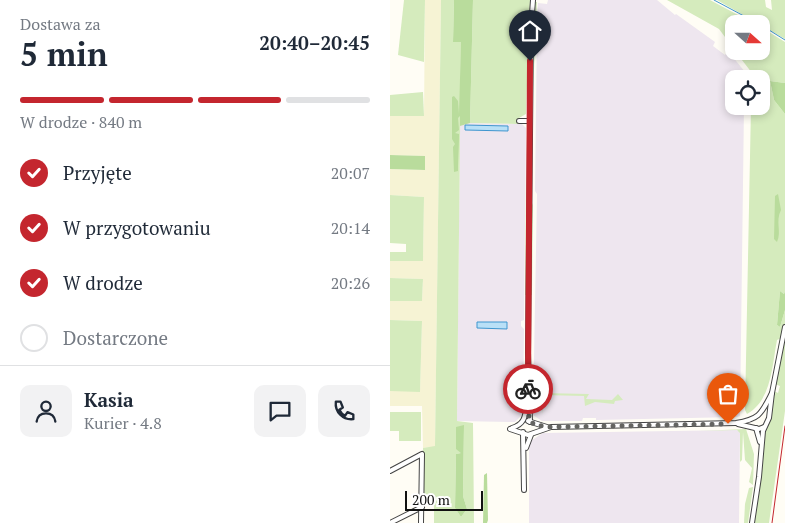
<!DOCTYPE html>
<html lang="pl">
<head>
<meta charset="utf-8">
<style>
	:root { --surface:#fff; --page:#f2f2f3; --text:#1f2937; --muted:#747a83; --line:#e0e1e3; --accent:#c4262e }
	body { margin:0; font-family:"PT Serif",serif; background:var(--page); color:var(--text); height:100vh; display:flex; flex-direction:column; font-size:19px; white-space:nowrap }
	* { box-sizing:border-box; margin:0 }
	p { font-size:16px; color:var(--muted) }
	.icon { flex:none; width:28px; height:28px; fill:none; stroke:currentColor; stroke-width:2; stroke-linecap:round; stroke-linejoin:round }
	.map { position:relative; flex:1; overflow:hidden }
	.side { display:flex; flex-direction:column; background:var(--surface); width:390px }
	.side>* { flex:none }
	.needle { width:32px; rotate:111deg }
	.buttons { position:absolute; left:335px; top:15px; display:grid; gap:10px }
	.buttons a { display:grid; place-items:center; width:45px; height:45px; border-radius:10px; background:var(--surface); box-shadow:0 2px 8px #0003; font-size:25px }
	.scale { position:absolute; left:15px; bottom:12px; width:78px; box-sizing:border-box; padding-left:5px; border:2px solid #111; border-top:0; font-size:14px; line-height:18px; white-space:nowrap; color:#111; -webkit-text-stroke:4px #fff; paint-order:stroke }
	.pin { position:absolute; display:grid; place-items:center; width:42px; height:42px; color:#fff; margin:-51px -21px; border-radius:50% 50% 50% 0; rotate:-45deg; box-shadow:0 0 5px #0007 }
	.pin .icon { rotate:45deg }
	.courier { position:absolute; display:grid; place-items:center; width:50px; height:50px; margin:-25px; border:4px solid #c4262e; border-radius:50%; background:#fff; color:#222; box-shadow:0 1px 6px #0007 }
	.overview em { font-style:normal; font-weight:700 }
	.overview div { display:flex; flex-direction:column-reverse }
	.overview { display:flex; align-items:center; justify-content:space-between; height:85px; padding:0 20px }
	h1 { font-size:32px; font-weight:700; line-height:38px }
	.bar { display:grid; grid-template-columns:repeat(4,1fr); gap:8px 5px; align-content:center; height:60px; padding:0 20px }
	.bar i { height:6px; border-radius:4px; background:var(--line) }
	.bar .on { background:var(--accent) }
	.bar p { grid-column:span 4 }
	.line { display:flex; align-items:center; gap:12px; padding:0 20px; border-top:1px solid var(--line) }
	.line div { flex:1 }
	.round { display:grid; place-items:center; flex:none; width:52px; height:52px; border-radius:10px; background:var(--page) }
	ol { padding:0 20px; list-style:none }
	li { display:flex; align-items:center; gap:15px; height:55px }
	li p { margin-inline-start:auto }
	li .icon { padding:5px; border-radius:50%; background:var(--accent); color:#fff; stroke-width:4 }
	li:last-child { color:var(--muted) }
	li i { width:28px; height:28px; border:2px solid var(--line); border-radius:50% }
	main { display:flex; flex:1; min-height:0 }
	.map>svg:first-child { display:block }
</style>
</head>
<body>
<main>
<section class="side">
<div class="overview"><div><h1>5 min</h1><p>Dostawa za</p></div><em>20:40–20:45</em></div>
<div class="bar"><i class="on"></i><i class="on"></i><i class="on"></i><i></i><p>W drodze · 840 m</p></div>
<ol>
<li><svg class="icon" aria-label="check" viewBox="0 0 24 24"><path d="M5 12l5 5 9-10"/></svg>Przyjęte<p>20:07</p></li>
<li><svg class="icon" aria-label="check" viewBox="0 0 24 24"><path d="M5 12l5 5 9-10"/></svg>W przygotowaniu<p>20:14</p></li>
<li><svg class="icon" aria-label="check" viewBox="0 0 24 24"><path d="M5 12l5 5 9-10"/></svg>W drodze<p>20:26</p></li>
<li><i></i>Dostarczone</li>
</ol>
<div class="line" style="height:90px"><a class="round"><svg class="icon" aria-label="person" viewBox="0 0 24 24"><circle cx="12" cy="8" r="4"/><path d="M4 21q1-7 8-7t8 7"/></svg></a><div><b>Kasia</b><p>Kurier · 4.8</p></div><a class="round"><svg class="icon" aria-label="chat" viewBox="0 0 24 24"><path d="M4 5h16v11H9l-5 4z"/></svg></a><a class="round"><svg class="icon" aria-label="phone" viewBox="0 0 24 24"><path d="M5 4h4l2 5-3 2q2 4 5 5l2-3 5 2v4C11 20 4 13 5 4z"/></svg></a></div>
</section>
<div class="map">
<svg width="395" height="523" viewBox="0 0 395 523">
	<rect width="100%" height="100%" fill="#fffdf5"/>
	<!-- industrial -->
	<g fill="#eee6ef">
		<path d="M158,0H267L285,15L286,14L325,42L323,46L335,55L338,51L355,72V79H344V106H354L350,416L347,417L206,420V418H193L192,421H152L143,415L147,194L145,191L147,25L148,3L157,4Z"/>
		<path d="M74,123L132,124L136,128L134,320L131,321V326L134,329L133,414L125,422L67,421L70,126Z"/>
		<path d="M347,430L350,432L349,523H139V442L153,433Z"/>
	</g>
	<!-- farmland -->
	<path fill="#f6f3d4" d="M35,0H51L45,447L33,448L32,406H0V391H30L32,321L0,320V301H32L33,279L0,278V261H33L34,197L0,195V169L35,170L34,156L0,155V116H34Z"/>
	<!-- green -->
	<g fill="#d5ebbd" fill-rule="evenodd">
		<path d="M14,0H35L34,62L8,55Z"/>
		<path d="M51,0H64L63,41L71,42L67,421L83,423L84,523H44V498L33,497V448L45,446ZM74,425L73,496L77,509L71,517L65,508L66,454L71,453Z"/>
		<path d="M83,0H140L136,114L129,118L128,124L80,123Z"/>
		<path d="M277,0H320L365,24H344V49L329,29Z"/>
		<path d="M327,0H375L376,7L382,10L381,0H395V39Z"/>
		<path d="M145,2H147L143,92Z"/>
		<path d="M371,27L395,42V83L380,81L384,100L395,114V291L394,294L390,291L387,325L390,327L395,310V411L379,523H363L374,431L380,421L384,391L388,393L390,386L385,384L394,337L387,340C382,365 382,400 357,414L355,410L361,106H371V79H362V73L345,51H371Z"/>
		<path d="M33,92L34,116H0V95Z"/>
		<path d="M136,173L137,295H135Z"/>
		<path d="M0,195L34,197L33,261H0V252H16V244L0,243Z"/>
		<path d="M143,203L142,295H141V208Z"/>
		<path d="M0,278L33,279L32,301H0Z"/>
		<path d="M0,320L32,321L30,392L0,391Z"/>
		<path d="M151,393L199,394L196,399L222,400L228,394L233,400L225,401L224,404L205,402L195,406L194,396L153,395V414Z"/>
		<path d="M0,412H31V441H9V431H0Z"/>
		<path d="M356,429L364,454L363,485L359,482L362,468L355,460L353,432L352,460L350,462V433L347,430L308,431Z"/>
		<path d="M363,487L358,523H354L355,504L359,488Z"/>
	</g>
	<!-- forest -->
	<g fill="#b9dc9c">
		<path d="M64,0H83L80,123L70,126V116L68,118L69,130L65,133L69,134C69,148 68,158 68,171L64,172L63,147L65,144L62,139V97L64,96L68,101L69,114L71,42H63Z"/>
		<path d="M380,81L395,83V114L384,100Z"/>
		<path d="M0,155L35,156V170L0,169Z"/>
		<path d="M388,194L391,210C385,222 392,231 387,242L384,239L385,196Z"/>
		<path d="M390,291L394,294L395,291V310L390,327L387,325Z"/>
		<path d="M74,425L73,496L77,509L71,517L65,508L66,454L71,453L66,449V427Z"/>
		<path d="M97,473L98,520L97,523H93L94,475Z"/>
	</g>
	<!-- water -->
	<g fill="#b9e0f7" stroke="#3f96cf">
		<path d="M75,125L118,126V131L75,130Z"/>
		<path d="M87,322H117V329L87,328Z"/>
	</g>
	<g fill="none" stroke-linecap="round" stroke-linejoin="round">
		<!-- stream -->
		<g stroke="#3f96cf" stroke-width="1">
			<path d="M324,0L369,24"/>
			<path d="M371,25L395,40"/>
		</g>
		<defs>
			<g id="minor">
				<path d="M129,121H140"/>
				<path d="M138,421L157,427"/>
				<path d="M140,422L138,353L141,27L143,0"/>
				<path d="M348,424L369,429L374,427"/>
				<path d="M122,428C134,424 135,418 137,405"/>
				<path d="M366,428L370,442"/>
				<path d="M120,429L138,435L161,427L346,423C370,419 371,414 382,393"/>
				<path d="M133,432L134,490"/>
				<path d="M136,448L141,435"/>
				<path d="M0,471L32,454L31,523"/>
				<path d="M0,523L32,507"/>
				<path d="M362,523L369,477L373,431L379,418L382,393L395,327"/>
			</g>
		</defs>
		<!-- minor casing -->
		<use href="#minor" stroke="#444" stroke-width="6"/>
		<!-- minor -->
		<use href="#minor" stroke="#fff" stroke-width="4"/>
		<!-- rail -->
		<path stroke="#c4262e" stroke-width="1" d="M382,523L395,426"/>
	</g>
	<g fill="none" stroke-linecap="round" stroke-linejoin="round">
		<!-- done -->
		<path stroke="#646461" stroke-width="5" stroke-dasharray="0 9" d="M138,389L139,420L145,425L161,427L338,424"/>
		<!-- route -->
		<path stroke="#c4262e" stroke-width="6" d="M138,389L140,61"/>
	</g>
</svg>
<div class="buttons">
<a><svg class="needle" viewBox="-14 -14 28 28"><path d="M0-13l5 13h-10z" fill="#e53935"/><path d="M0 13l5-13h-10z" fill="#747a83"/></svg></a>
<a><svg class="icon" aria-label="locate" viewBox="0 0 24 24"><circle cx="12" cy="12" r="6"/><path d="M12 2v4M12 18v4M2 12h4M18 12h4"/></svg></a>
</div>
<div class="scale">200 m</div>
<div class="pin" style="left:338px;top:424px;background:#ea580c"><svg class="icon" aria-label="bag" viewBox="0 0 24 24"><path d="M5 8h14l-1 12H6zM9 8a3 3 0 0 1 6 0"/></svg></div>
<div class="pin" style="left:140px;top:61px;background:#1f2937"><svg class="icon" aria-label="home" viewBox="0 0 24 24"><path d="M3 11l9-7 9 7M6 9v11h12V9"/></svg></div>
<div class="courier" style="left:138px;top:389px"><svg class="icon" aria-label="bike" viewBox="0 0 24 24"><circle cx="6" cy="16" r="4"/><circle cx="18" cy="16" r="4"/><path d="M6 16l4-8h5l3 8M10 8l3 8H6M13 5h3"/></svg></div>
</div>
</main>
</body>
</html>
